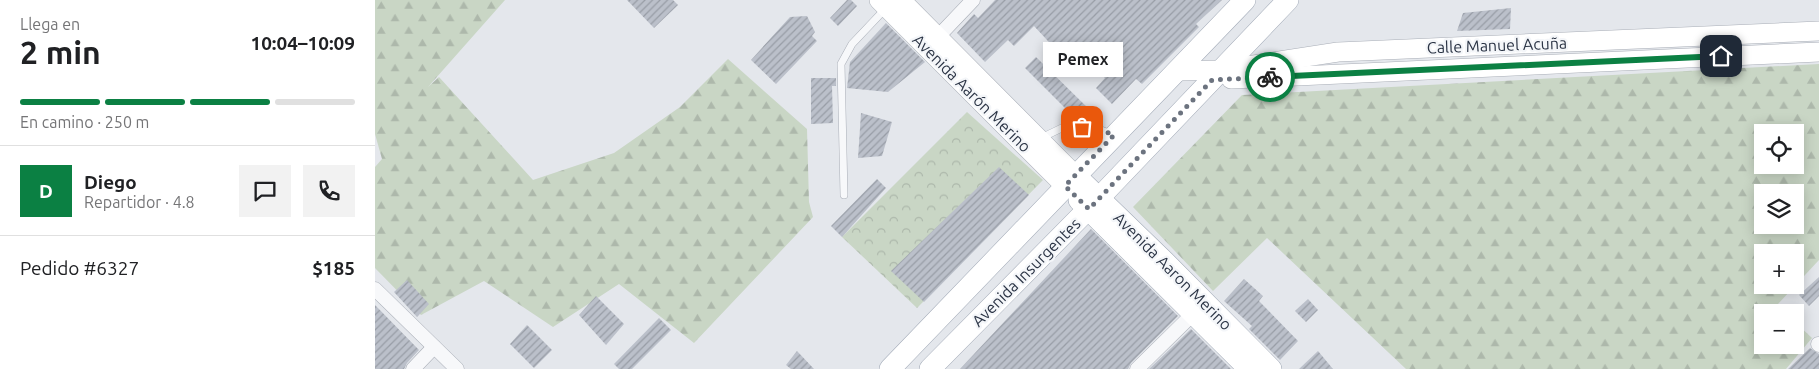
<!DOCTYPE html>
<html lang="es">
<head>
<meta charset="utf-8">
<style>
	:root { --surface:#fff; --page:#f2f2f2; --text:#202124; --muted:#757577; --line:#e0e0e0; --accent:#0b8043 }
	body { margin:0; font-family:Ubuntu,sans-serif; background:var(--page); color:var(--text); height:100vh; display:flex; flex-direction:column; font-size:19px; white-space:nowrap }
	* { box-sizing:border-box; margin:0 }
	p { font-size:16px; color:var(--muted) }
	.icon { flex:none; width:28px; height:28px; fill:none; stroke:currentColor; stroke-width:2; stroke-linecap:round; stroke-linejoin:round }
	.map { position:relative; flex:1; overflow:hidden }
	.panel { display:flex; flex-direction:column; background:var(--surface); width:375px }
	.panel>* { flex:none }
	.tools { position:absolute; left:1379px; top:124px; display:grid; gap:10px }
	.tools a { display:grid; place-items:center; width:50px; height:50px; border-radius:0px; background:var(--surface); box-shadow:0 2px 12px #0003; font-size:25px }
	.pin { position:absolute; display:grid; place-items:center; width:42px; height:42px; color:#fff; margin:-21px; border-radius:10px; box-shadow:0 2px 8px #0006 }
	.courier { position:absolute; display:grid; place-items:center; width:50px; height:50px; margin:-25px; border:4px solid #0b8043; border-radius:50%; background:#fff; color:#222; box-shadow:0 1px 6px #0007 }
	.bubble { position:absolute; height:35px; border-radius:0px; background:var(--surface); box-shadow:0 2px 12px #0003; font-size:16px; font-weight:600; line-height:35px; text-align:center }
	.summary em { font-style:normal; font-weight:600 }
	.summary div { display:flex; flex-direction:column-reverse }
	.summary { display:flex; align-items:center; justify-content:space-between; height:85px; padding:0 20px }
	h1 { font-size:32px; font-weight:600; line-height:38px }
	.bar { display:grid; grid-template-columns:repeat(4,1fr); gap:8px 5px; align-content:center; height:60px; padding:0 20px }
	.bar i { height:6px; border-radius:4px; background:var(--line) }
	.bar .selected { background:var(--accent) }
	.bar p { grid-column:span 4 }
	.line { display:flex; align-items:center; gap:12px; padding:0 20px; border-top:1px solid var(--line) }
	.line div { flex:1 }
	.round { display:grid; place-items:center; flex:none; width:52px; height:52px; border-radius:0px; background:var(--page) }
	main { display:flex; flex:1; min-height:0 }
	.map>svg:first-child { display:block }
</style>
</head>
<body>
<main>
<section class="panel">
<div class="summary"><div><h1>2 min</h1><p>Llega en</p></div><em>10:04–10:09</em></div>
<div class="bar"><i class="selected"></i><i class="selected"></i><i class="selected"></i><i></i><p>En camino · 250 m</p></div>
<div class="line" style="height:90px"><b class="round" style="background:var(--accent);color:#fff">D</b><div><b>Diego</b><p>Repartidor · 4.8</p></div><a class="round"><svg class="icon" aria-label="chat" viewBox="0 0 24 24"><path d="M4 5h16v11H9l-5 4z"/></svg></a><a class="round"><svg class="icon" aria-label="phone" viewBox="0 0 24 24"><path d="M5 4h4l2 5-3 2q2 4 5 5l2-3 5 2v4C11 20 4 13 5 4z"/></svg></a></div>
<div class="line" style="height:65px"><div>Pedido #6327</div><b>$185</b></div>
</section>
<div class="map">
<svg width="1444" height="369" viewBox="0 0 1444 369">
	<defs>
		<pattern id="forest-firs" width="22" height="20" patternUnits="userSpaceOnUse" patternTransform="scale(1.25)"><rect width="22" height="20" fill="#c9d6c5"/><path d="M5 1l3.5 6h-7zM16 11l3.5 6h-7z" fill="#adb8ab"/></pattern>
		<pattern id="park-crowns" width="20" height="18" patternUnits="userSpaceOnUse" patternTransform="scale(1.25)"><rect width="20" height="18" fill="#c9d6c5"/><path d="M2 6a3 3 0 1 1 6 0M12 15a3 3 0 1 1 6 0" fill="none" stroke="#adb8ab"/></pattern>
		<pattern id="building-hatch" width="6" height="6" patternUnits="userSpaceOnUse" patternTransform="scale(1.25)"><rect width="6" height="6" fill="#bbc0ca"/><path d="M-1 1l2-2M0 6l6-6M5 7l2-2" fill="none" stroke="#989da6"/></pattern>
	</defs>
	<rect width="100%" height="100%" fill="#e4e7ec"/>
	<!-- forest -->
	<g fill="url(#forest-firs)" fill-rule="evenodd">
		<path d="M0,0H130L53,87L64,77L158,180L239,153L305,107L353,59L432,129L434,202L438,217L319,343L244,284L178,327L109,281L46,315L0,268V167L7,159L0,134Z"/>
		<path d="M1444,64V260L1403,304L1411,312H1388V345H1420V322L1437,338L1411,369H1031L892,238L838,291L758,207L867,95ZM1420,132V165H1388V132ZM1420,192V225H1388V192ZM1388,252H1420V285H1388Z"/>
	</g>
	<!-- park -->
	<path fill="url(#park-crowns)" d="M592,112L668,180L542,308L467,237Z"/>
	<!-- building -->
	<g fill="url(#building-hatch)">
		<path d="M252,0H298L303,5L279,28Z"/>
		<path d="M472,0H476L482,6L463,26L455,18Z"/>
		<path d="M620,0H847L821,24L824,27L767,84L761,79L737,104L721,88L730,78L694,45L685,54L659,26L639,46L633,40L610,62L582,33L599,14L603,18Z"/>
		<path d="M1136,8L1135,29L1082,31L1088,13Z"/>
		<path d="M432,16L440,32L437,36L442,41L401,84L376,60L415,17Z"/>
		<path d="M511,23L550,62L513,92L472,88L475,62Z"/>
		<path d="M661,57L719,114L712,122L703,121L650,68Z"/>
		<path d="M436,78H461V86H457L458,123L436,124Z"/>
		<path d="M486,113L517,122L507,156L483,158Z"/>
		<path d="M624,167L654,195L549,302L516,271Z"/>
		<path d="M502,179L511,188L467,237L456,226Z"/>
		<path d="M716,229L803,316L756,363L753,369H585Z"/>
		<path d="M1444,277V296L1434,306L1424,295Z"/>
		<path d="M869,279L888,296L884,301L923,341L905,360L874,329L877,326L849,301Z"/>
		<path d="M32,280L54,304L42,317L19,292Z"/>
		<path d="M221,296L249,324L231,345L204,315Z"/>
		<path d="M933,299L943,310L931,322L920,311Z"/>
		<path d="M0,305L44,350L32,363L29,369H0Z"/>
		<path d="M284,318L296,330L257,369H244L239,364Z"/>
		<path d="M152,325L177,350L159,368L135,344Z"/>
		<path d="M816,329L856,369H774Z"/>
		<path d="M1435,348L1444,354V369H1413Z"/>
		<path d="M422,351L439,369H416L411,365Z"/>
		<path d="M943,351L958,369H924Z"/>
	</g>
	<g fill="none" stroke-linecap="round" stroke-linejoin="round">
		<defs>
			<g id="service">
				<path d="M666,138L693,125L721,128L736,134"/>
				<path d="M469,195L466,64L477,44L512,7"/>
			</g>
			<g id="minor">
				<path d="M557,43L598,0"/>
				<path d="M0,289L82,369"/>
				<path d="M1443,344L1444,345"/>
				<path d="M38,369L59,347"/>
				<path d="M762,369L824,308"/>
			</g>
			<g id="secondary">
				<path d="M504,0L690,186"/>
				<path d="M526,0L700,175"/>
				<path d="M801,71L846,70L963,52L1444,31"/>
				<path d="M856,79L1444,52"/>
			</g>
			<g id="primary">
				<path d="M700,175L790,262L896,369"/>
				<path d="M704,200L874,369"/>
				<path d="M515,369L870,0"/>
				<path d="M555,369L724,198L913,0"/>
			</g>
		</defs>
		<!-- service casing -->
		<use href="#service" stroke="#a9aeb7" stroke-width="8"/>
		<!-- minor casing -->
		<use href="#minor" stroke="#a9aeb7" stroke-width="15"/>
		<!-- secondary casing -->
		<use href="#secondary" stroke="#a9aeb7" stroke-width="20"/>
		<!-- primary casing -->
		<use href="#primary" stroke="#a3abb8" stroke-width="22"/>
		<!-- service -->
		<use href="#service" stroke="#f7f8fa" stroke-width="7"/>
		<!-- minor -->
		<use href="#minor" stroke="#f7f8fa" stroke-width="14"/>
		<!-- secondary -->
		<use href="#secondary" stroke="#fff" stroke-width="19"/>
		<!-- primary -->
		<use href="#primary" stroke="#fff" stroke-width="21"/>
	</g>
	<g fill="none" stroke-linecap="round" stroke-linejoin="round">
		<!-- done -->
		<path stroke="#6c737f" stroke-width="5" stroke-dasharray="0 9" d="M707,127L721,128L739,135L690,186L714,209L837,80L895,77"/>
		<!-- route -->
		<path stroke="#0b8043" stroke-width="6" d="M895,77L1346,56"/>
	</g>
	<g text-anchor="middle" stroke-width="4.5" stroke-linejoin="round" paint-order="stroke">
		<!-- street labels -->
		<g font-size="16" fill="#2b3445" stroke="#f4f6f9">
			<text transform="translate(1122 45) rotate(-2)" y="6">Calle Manuel Acuña</text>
			<text transform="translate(597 93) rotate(45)" y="6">Avenida Aarón Merino</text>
			<text transform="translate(798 271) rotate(45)" y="6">Avenida Aaron Merino</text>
			<text transform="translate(651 272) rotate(-45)" y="6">Avenida Insurgentes</text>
		</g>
	</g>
</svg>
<div class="tools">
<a><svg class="icon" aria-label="locate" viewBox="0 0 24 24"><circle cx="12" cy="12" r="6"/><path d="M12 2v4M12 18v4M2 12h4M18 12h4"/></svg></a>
<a><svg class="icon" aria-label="layers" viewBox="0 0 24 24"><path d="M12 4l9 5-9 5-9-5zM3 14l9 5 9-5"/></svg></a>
<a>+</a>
<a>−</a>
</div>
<div class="pin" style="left:707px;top:127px;background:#ea580c"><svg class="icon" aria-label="bag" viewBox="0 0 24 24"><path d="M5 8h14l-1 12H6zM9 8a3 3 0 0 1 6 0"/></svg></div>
<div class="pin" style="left:1346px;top:56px;background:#1f2937"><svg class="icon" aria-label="home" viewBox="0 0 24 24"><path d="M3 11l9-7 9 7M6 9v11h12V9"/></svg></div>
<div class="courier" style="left:895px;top:77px"><svg class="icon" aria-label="bike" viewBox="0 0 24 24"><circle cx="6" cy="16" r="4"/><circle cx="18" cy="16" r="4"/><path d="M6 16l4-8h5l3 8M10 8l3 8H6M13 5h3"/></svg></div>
<div class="bubble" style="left:668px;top:42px;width:80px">Pemex</div>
</div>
</main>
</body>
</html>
